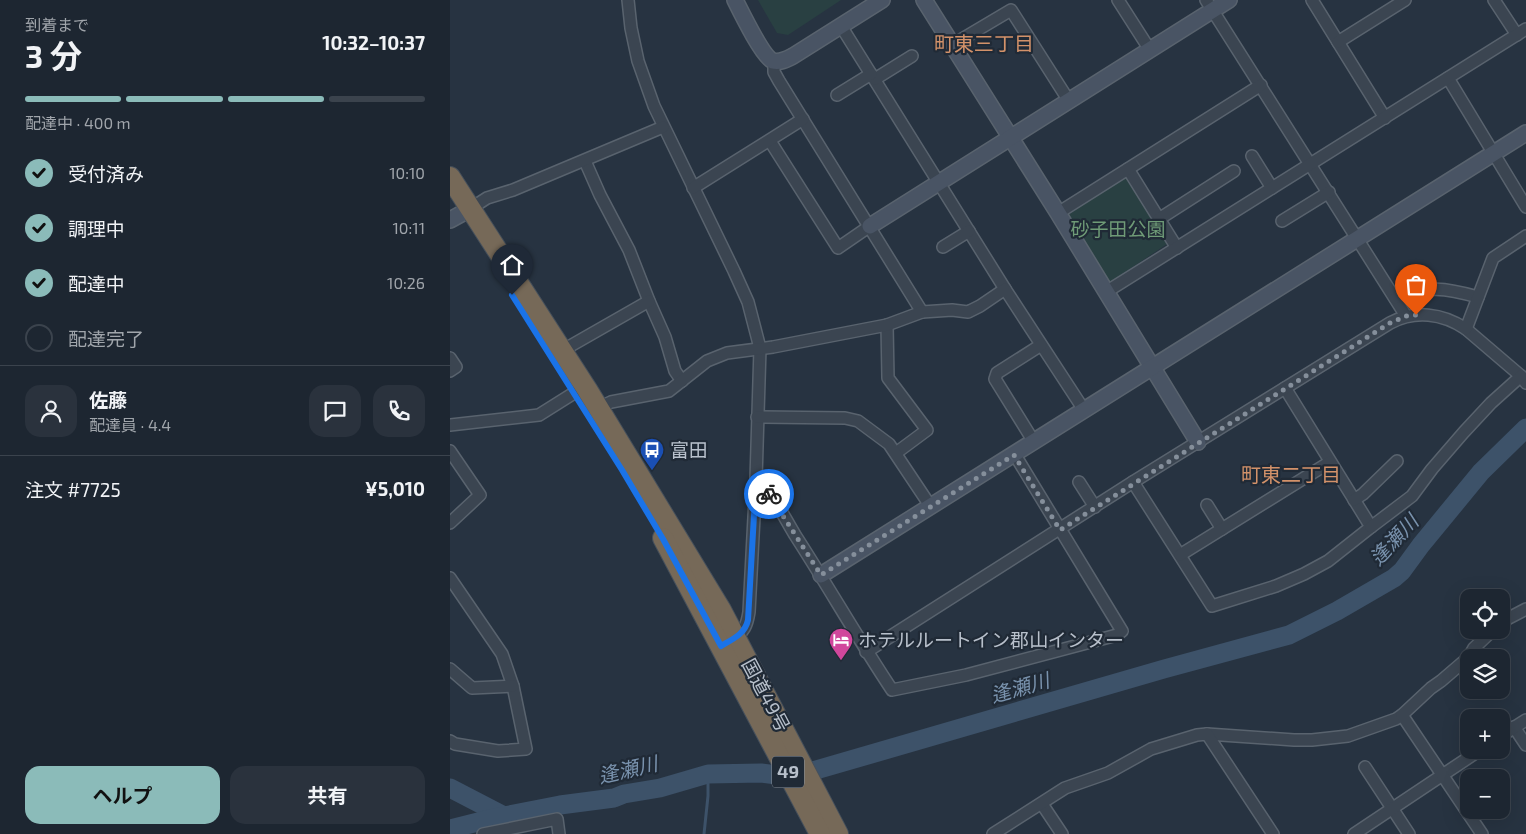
<!DOCTYPE html>
<html lang="ja">
<head>
<meta charset="utf-8">
<style>
	:root { --surface:#1d2631; --page:#2a323d; --text:#f1f3f6; --muted:#a0a5ab; --line:#3b434d; --accent:#8bbbb9 }
	body { margin:0; font-family:"Exo 2","Noto Sans JP",sans-serif; background:var(--page); color:var(--text); height:100vh; display:flex; flex-direction:column; font-size:19px; white-space:nowrap }
	* { box-sizing:border-box; margin:0 }
	p { font-size:16px; color:var(--muted) }
	.icon { flex:none; width:28px; height:28px; fill:none; stroke:currentColor; stroke-width:2; stroke-linecap:round; stroke-linejoin:round }
	.map { position:relative; flex:1; overflow:hidden }
	.panel { display:flex; flex-direction:column; background:var(--surface); width:450px }
	.panel>* { flex:none }
	.buttons { position:absolute; left:1010px; top:589px; display:grid; gap:10px }
	.buttons a { display:grid; place-items:center; width:50px; height:50px; border-radius:10px; background:var(--surface); box-shadow:0 5px 20px #0002,0 0 0 1px var(--line); font-size:25px }
	.pin { position:absolute; display:grid; place-items:center; width:42px; height:42px; color:#fff; margin:-51px -21px; border-radius:50% 50% 50% 0; rotate:-45deg; box-shadow:0 0 5px #0007 }
	.pin .icon { rotate:45deg }
	.courier { position:absolute; display:grid; place-items:center; width:50px; height:50px; margin:-25px; border:4px solid #1a73e8; border-radius:50%; background:#fff; color:#222; box-shadow:0 1px 6px #0007 }
	.overview em { font-style:normal; font-weight:700 }
	.overview div { display:flex; flex-direction:column-reverse }
	.overview { display:flex; align-items:center; justify-content:space-between; height:85px; padding:0 25px }
	h1 { font-size:32px; font-weight:700; line-height:38px }
	.bar { display:grid; grid-template-columns:repeat(4,1fr); gap:8px 5px; align-content:center; height:60px; padding:0 25px }
	.bar i { height:6px; border-radius:4px; background:var(--line) }
	.bar .on { background:var(--accent) }
	.bar p { grid-column:span 4 }
	.line { display:flex; align-items:center; gap:12px; padding:0 25px; border-top:1px solid var(--line) }
	.line div { flex:1 }
	.round { display:grid; place-items:center; flex:none; width:52px; height:52px; border-radius:15px; background:var(--page) }
	ol { padding:0 25px; list-style:none }
	li { display:flex; align-items:center; gap:15px; height:55px }
	li p { margin-inline-start:auto }
	li .icon { padding:5px; border-radius:50%; background:var(--accent); color:#111; stroke-width:4 }
	li:last-child { color:var(--muted) }
	li i { width:28px; height:28px; border:2px solid var(--line); border-radius:50% }
	.cta { display:flex; gap:10px; margin-top:auto; padding:10px 25px }
	.cta a { flex:1; height:58px; border-radius:15px; background:var(--accent); color:#111; font-size:20px; font-weight:700; line-height:58px; text-align:center }
	.cta a+a { background:var(--page); color:var(--text) }
	main { display:flex; flex:1; min-height:0 }
	.map>svg:first-child { display:block }
</style>
</head>
<body>
<main>
<section class="panel">
<div class="overview"><div><h1>3 分</h1><p>到着まで</p></div><em>10:32–10:37</em></div>
<div class="bar"><i class="on"></i><i class="on"></i><i class="on"></i><i></i><p>配達中 · 400 m</p></div>
<ol>
<li><svg class="icon" aria-label="check" viewBox="0 0 24 24"><path d="M5 12l5 5 9-10"/></svg>受付済み<p>10:10</p></li>
<li><svg class="icon" aria-label="check" viewBox="0 0 24 24"><path d="M5 12l5 5 9-10"/></svg>調理中<p>10:11</p></li>
<li><svg class="icon" aria-label="check" viewBox="0 0 24 24"><path d="M5 12l5 5 9-10"/></svg>配達中<p>10:26</p></li>
<li><i></i>配達完了</li>
</ol>
<div class="line" style="height:90px"><a class="round"><svg class="icon" aria-label="person" viewBox="0 0 24 24"><circle cx="12" cy="8" r="4"/><path d="M4 21q1-7 8-7t8 7"/></svg></a><div><b>佐藤</b><p>配達員 · 4.4</p></div><a class="round"><svg class="icon" aria-label="chat" viewBox="0 0 24 24"><path d="M4 5h16v11H9l-5 4z"/></svg></a><a class="round"><svg class="icon" aria-label="phone" viewBox="0 0 24 24"><path d="M5 4h4l2 5-3 2q2 4 5 5l2-3 5 2v4C11 20 4 13 5 4z"/></svg></a></div>
<div class="line" style="height:65px"><div>注文 #7725</div><b>¥5,010</b></div>
<div class="cta"><a>ヘルプ</a><a>共有</a></div>
</section>
<div class="map">
<svg width="1076" height="834" viewBox="0 0 1076 834">
	<rect width="100%" height="100%" fill="#273341"/>
	<!-- green -->
	<g fill="#294042">
		<path d="M308,0H391L338,35L327,33Z"/>
		<path d="M676,175L717,244L659,283L618,215Z"/>
	</g>
	<g fill="none" stroke-linecap="round" stroke-linejoin="round">
		<!-- stream -->
		<path stroke="#3d5269" stroke-width="3" d="M254,834L258,796V774"/>
		<!-- river -->
		<g stroke="#3d5269" stroke-width="19">
			<path d="M0,788L54,816"/>
			<path d="M0,829L44,818L110,805L164,798L174,794L210,788L258,774L311,773L342,777L714,669L839,635L887,611L944,578L952,571L971,545L1031,472L1076,428"/>
		</g>
		<defs>
			<g id="street">
				<path d="M178,0L181,28L188,61L204,106L284,271L298,302L310,348L306,479L299,612C297,625 294,633 282,639"/>
				<path d="M668,0L700,50"/>
				<path d="M756,0L956,316"/>
				<path d="M862,0L935,118"/>
				<path d="M1044,0L1067,35"/>
				<path d="M391,26L555,289"/>
				<path d="M888,42L955,0"/>
				<path d="M502,45L561,10L619,101"/>
				<path d="M324,61V72L329,81L472,312"/>
				<path d="M998,78L1076,207"/>
				<path d="M425,79L462,56"/>
				<path d="M387,95L421,74"/>
				<path d="M320,141L388,248L420,226"/>
				<path d="M802,156L822,188"/>
				<path d="M135,161L150,195L179,250L199,301L215,337L225,371L232,381"/>
				<path d="M678,169L727,248"/>
				<path d="M243,188L353,119"/>
				<path d="M20,209L37,198L63,190L213,127"/>
				<path d="M608,213L811,85"/>
				<path d="M709,219L784,171"/>
				<path d="M832,221L879,192"/>
				<path d="M493,247L519,231"/>
				<path d="M656,292L1076,29"/>
				<path d="M945,298C976,285 996,288 1028,297"/>
				<path d="M437,325L438,378L477,430L446,453"/>
				<path d="M1016,329L1071,376L1076,383"/>
				<path d="M112,352L122,345L199,301"/>
				<path d="M0,358L6,367L0,371"/>
				<path d="M148,408L161,402L219,391L257,361L277,353L323,347L437,325L472,312L502,310L518,312L530,306L555,289L634,410"/>
				<path d="M307,417L395,418L408,421L439,444L481,507"/>
				<path d="M0,425L89,415L124,393"/>
				<path d="M584,442L545,379L547,373L591,345"/>
				<path d="M0,451L30,495L0,523"/>
				<path d="M306,479C323,493 334,517 345,535C378,586 408,639 442,690L516,675L667,635L672,631L565,455"/>
				<path d="M629,482L645,507"/>
				<path d="M683,482L762,606L826,586L854,574L878,561L921,527L835,388"/>
				<path d="M904,500L913,494L947,461"/>
				<path d="M757,505L772,529"/>
				<path d="M921,527L962,496L982,469L1014,432L1041,403L1071,376"/>
				<path d="M730,555L880,462"/>
				<path d="M0,578L52,654L63,686L76,749L48,751L5,744L0,741"/>
				<path d="M1051,624L1057,619L1076,609"/>
				<path d="M416,652L683,482L940,323C965,310 992,313 1016,329L1043,258L1076,236"/>
				<path d="M0,669L22,688L63,686"/>
				<path d="M1064,727L1076,745"/>
				<path d="M757,734L844,740H862L898,736L946,719L952,715"/>
				<path d="M1051,736L1076,720"/>
				<path d="M915,767L959,834"/>
				<path d="M592,804L612,834"/>
				<path d="M33,834L107,819L109,834"/>
				<path d="M543,834L615,788L658,773L701,749L747,735L757,734L823,834"/>
				<path d="M904,834L1030,750"/>
				<path d="M1032,834L952,715L981,688L991,681L1019,657L1024,648L1043,630"/>
			</g>
			<g id="secondary">
				<path d="M285,0C291,12 313,57 323,61C330,63 337,59 343,56L432,0"/>
				<path d="M474,0L608,213L748,442"/>
				<path d="M0,220L20,209"/>
				<path d="M420,226L779,0"/>
				<path d="M371,575L1076,133"/>
			</g>
			<g id="highway">
				<path d="M0,177L138,391L271,610L388,834"/>
				<path d="M213,538L370,834"/>
			</g>
		</defs>
		<!-- street casing -->
		<use href="#street" stroke="#59636e" stroke-width="14"/>
		<!-- secondary casing -->
		<use href="#secondary" stroke="#59636e" stroke-width="18"/>
		<!-- highway casing -->
		<use href="#highway" stroke="#46505b" stroke-width="22"/>
		<!-- street -->
		<use href="#street" stroke="#3b4551" stroke-width="11"/>
		<!-- secondary -->
		<use href="#secondary" stroke="#495464" stroke-width="15"/>
		<!-- highway -->
		<use href="#highway" stroke="#766958" stroke-width="20"/>
	</g>
	<g fill="none" stroke-linecap="round" stroke-linejoin="round">
		<!-- done -->
		<path stroke="#858f9b" stroke-width="5" stroke-dasharray="0 9" d="M319,494L371,575L564,455L610,530L940,323L956,316L966,315"/>
		<!-- route -->
		<path stroke="#1a73e8" stroke-width="6" d="M62,295L172,470L213,539L271,646C283,639 295,634 298,620L306,480L319,494"/>
	</g>
	<!-- icons -->
	<defs>
		<symbol id="bus-pin" viewBox="-11 -11 22 30"><path d="M0 17L-7.5 6A9.5 9.5 0 1 1 7.5 6Z" fill="#1a4fb4" stroke="#202a36"/><path d="M-5-6H5V4H4V6H2V4H-2V6H-4V4H-5ZM-3.5-4V0h7V-4ZM-3.5 1.2v1.5H-2V1.2ZM2 1.2v1.5H3.5V1.2Z" fill="#fff"/></symbol>
		<symbol id="hotel-pin" viewBox="-11 -11 22 30"><path d="M0 17L-7.5 6A9.5 9.5 0 1 1 7.5 6Z" fill="#d1479c" stroke="#202a36"/><path d="M-6-4.5h1.5V1H6V5H4.5V3h-9V5H-6ZM-4 0a1.8 1.8 0 1 1 3.6 0ZM.5 0V-2.5h3Q6-2.5 6 0Z" fill="#fff"/></symbol>
	</defs>
	<g fill-rule="evenodd">
		<use href="#bus-pin" x="188" y="436" width="28" height="38"/>
		<use href="#hotel-pin" x="377" y="626" width="28" height="38"/>
	</g>
	<g text-anchor="middle" stroke-width="4.5" stroke-linejoin="round" paint-order="stroke">
		<!-- shield labels -->
		<rect fill="#202a36" stroke="#8a939e" stroke-width="1" x="322" y="756.5" width="32" height="31" rx="4"/>
		<g font-size="18" font-weight="bold" fill="#b8c0cb">
			<text x="338" y="778">49</text>
		</g>
		<!-- park labels -->
		<g font-size="19" fill="#6f9b77" stroke="#202a36">
			<text x="668" y="236">砂子田公園</text>
		</g>
		<!-- poi labels -->
		<g font-size="19" fill="#b8c0cb" stroke="#202a36" text-anchor="start">
			<text x="220" y="457">富田</text>
			<text x="408" y="647">ホテルルートイン郡山インター</text>
		</g>
		<!-- street labels -->
		<g font-size="19" fill="#b8c0cb" stroke="#202a36">
			<text transform="translate(316 695) rotate(62)" y="7">国道49号</text>
		</g>
		<!-- neighbourhood labels -->
		<g font-size="20" fill="#d3926a" stroke="#202a36">
			<text x="534" y="51">町東三丁目</text>
			<text x="841" y="482">町東二丁目</text>
		</g>
		<!-- water labels -->
		<g font-size="20" font-style="italic" fill="#7992ad" stroke="#202a36">
			<text transform="translate(944 540) rotate(-47)" y="7">逢瀬川</text>
			<text transform="translate(570 688) rotate(-16)" y="7">逢瀬川</text>
			<text transform="translate(178 770) rotate(-13)" y="7">逢瀬川</text>
		</g>
	</g>
</svg>
<div class="buttons">
<a><svg class="icon" aria-label="locate" viewBox="0 0 24 24"><circle cx="12" cy="12" r="6"/><path d="M12 2v4M12 18v4M2 12h4M18 12h4"/></svg></a>
<a><svg class="icon" aria-label="layers" viewBox="0 0 24 24"><path d="M12 4l9 5-9 5-9-5zM3 14l9 5 9-5"/></svg></a>
<a>+</a>
<a>−</a>
</div>
<div class="pin" style="left:966px;top:315px;background:#ea580c"><svg class="icon" aria-label="bag" viewBox="0 0 24 24"><path d="M5 8h14l-1 12H6zM9 8a3 3 0 0 1 6 0"/></svg></div>
<div class="pin" style="left:62px;top:295px;background:#1f2937"><svg class="icon" aria-label="home" viewBox="0 0 24 24"><path d="M3 11l9-7 9 7M6 9v11h12V9"/></svg></div>
<div class="courier" style="left:319px;top:494px"><svg class="icon" aria-label="bike" viewBox="0 0 24 24"><circle cx="6" cy="16" r="4"/><circle cx="18" cy="16" r="4"/><path d="M6 16l4-8h5l3 8M10 8l3 8H6M13 5h3"/></svg></div>
</div>
</main>
</body>
</html>
